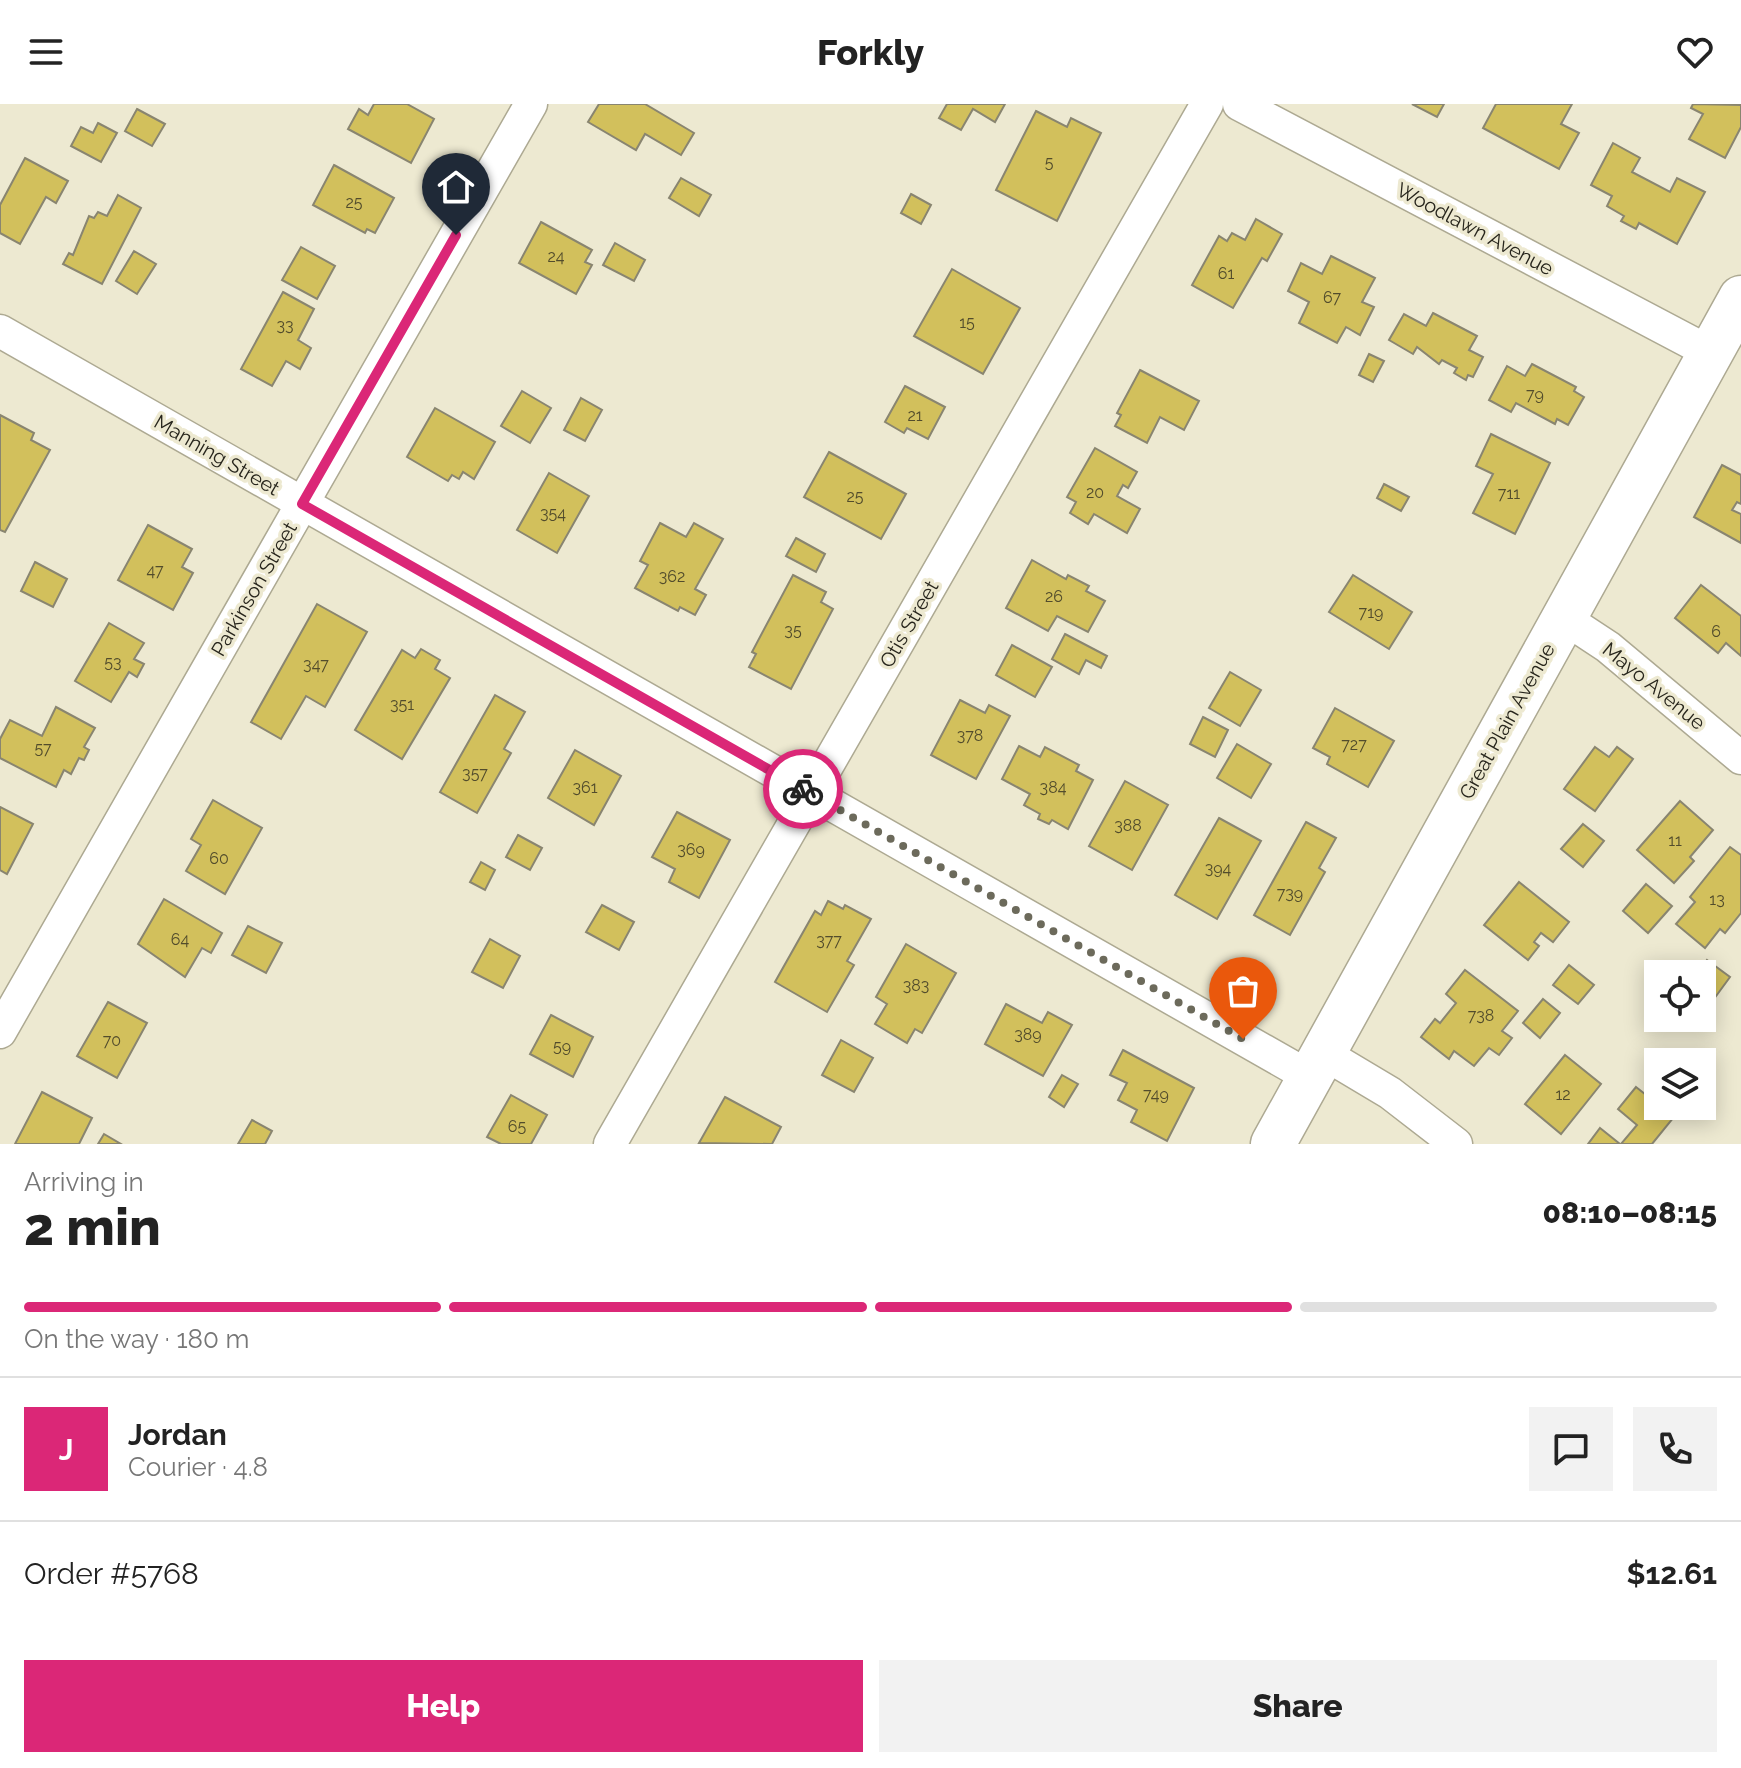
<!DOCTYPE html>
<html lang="en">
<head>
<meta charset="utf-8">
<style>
	:root { --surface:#fff; --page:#f2f2f2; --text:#222; --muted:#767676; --line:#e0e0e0; --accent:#db2777 }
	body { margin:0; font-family:Raleway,sans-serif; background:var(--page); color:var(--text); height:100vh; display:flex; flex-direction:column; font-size:30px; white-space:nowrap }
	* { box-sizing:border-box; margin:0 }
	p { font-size:26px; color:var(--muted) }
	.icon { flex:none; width:44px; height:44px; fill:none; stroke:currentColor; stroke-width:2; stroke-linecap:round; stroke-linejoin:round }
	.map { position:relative; height:1040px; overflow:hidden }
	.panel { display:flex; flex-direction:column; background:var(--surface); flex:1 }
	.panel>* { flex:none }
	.buttons { position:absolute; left:1644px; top:856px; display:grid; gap:16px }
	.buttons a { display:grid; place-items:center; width:72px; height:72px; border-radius:0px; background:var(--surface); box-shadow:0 4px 20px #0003; font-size:40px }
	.pin { position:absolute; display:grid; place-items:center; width:68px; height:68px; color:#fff; margin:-82px -34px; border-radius:50% 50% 50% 0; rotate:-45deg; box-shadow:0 0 8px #0007 }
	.pin .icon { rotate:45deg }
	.courier { position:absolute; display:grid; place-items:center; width:80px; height:80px; margin:-40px; border:6px solid #db2777; border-radius:50%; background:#fff; color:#222; box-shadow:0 2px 10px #0007 }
	.headline em { font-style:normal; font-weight:800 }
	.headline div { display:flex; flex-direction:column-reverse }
	.headline { display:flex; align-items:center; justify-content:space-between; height:136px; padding:0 24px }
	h1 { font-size:52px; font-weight:800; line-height:60px }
	.bar { display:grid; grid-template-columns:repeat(4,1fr); gap:12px 8px; align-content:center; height:96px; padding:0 24px }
	.bar i { height:10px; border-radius:6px; background:var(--line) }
	.bar .selected { background:var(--accent) }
	.bar p { grid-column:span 4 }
	.line { display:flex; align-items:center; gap:20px; padding:0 24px; border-top:2px solid var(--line) }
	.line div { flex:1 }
	.round { display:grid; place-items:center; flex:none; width:84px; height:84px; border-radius:0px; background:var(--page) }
	.button { display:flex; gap:16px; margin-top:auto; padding:16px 24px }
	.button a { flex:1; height:92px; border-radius:0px; background:var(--accent); color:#fff; font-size:32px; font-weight:800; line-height:92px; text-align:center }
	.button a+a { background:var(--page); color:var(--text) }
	header { display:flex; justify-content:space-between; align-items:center; height:104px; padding:0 24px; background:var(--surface); font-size:36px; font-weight:800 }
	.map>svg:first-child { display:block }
</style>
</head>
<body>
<header><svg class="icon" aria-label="menu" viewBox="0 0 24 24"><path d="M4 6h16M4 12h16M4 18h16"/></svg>Forkly<svg class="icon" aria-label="heart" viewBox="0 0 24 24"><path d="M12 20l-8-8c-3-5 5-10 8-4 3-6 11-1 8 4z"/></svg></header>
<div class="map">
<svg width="1741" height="1040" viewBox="0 0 1741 1040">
	<rect width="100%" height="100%" fill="#ede9d1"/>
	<!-- building -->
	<g fill="#d2c05c" stroke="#898570" stroke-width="2">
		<path d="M374,0H407L434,15L411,59L348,25L359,5L368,11Z"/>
		<path d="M599,0H645L694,29L681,51L645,30L636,46L588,18Z"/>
		<path d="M947,0H1005L995,18L973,5L961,26L939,14Z"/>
		<path d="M1412,0H1444L1437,13Z"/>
		<path d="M1496,0H1572L1561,20L1579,29L1559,65L1483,24Z"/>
		<path d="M1693,0L1741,1V23L1725,54L1689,35L1703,10L1691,4Z"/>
		<path d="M137,5L165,20L152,42L125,27Z"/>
		<path d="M1036,7L1067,23L1071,14L1101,29L1057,117L996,86Z"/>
		<path d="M98,19L117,29L101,58L71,42L81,23L93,29Z"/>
		<path d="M1613,39L1640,54L1632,68L1670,88L1677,74L1705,88L1677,140L1639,119L1636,125L1621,117L1624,112L1607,102L1612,92L1591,81Z"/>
		<path d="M25,54L68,77L56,99L46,93L20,140L0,129V101Z"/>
		<path d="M334,61L394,94L375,129L367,125L365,129L313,101Z"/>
		<path d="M681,74L711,91L699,112L669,94Z"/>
		<path d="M911,90L931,101L921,120L901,109Z"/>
		<path d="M118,91L141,104L102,180L63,160L69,149L73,151L89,112L94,114L98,108L107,112Z"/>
		<path d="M1256,115L1282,130L1267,157L1262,154L1233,204L1192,181L1219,132L1227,137L1232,129L1245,136Z"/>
		<path d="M541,118L592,146L585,158L592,161L576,190L519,159Z"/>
		<path d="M615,139L645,156L634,177L603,161Z"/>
		<path d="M301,143L335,162L317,195L282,176Z"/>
		<path d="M134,147L156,160L137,190L116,177Z"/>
		<path d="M1331,152L1375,174L1362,198L1374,203L1360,231L1346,223L1337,239L1299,219L1309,198L1288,187L1301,159L1322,170Z"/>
		<path d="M952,165L1020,204L983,270L914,232Z"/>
		<path d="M283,188L314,205L298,236L311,244L300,265L286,257L272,282L241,265Z"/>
		<path d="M1433,209L1477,232L1469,246L1483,253L1473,273L1468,271L1466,276L1454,269L1457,264L1442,256L1439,260L1417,243L1413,250L1389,236L1404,210L1426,222Z"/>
		<path d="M1369,250L1384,257L1373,278L1359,271Z"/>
		<path d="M1532,260L1576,283L1574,287L1584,293L1568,321L1557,315L1555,320L1516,299L1511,308L1489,296L1507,262L1525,272Z"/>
		<path d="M1140,266L1199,297L1184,326L1160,313L1147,339L1115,322L1121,311L1117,309Z"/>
		<path d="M905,282L945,303L928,335L907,324L904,329L885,318Z"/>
		<path d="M522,287L551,304L530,339L501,322Z"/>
		<path d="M581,294L602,306L585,337L564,326Z"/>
		<path d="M435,304L495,338L474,375L463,368L459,375L452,371L448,377L407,353Z"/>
		<path d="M0,311L34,329L31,336L50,346L5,428L0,426Z"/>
		<path d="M1491,330L1550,359L1515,430L1473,409L1493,370L1476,362Z"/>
		<path d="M1095,344L1137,368L1128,384L1123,381L1117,392L1140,405L1127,429L1094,410L1088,420L1070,409L1076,398L1067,393Z"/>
		<path d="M829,348L906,390L881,435L804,393Z"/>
		<path d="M1722,361L1741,371V400L1737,398L1732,406L1741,410V439L1694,413Z"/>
		<path d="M549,369L589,392L557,449L517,426Z"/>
		<path d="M1384,380L1409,393L1401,407L1377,394Z"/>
		<path d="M660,419L686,433L694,419L723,435L695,485L706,491L695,511L680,503L678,507L635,484L648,461L640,457Z"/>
		<path d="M148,421L192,445L182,463L193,469L173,506L118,476Z"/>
		<path d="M796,434L825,450L816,468L786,452Z"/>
		<path d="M1032,456L1066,475L1068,471L1089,482L1086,487L1105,497L1088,528L1057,512L1048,527L1006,504Z"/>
		<path d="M35,458L67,475L53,503L21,487Z"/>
		<path d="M793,471L826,488L821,498L833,505L791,585L749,563L756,550L752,548Z"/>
		<path d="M1353,471L1412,508L1389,545L1329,508Z"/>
		<path d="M1701,481L1741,512V552L1726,539L1718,549L1675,514Z"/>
		<path d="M317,500L367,528L325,603L306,592L281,635L251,618Z"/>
		<path d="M109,519L144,539L134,555L144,560L137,573L129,568L111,598L75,577Z"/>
		<path d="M1065,530L1107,552L1101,564L1086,556L1079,570L1052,555Z"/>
		<path d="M1012,541L1052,563L1035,593L996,571Z"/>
		<path d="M421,545L440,556L435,565L450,574L402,655L355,626L402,546L415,554Z"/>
		<path d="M1230,568L1261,586L1240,622L1209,604Z"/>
		<path d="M495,591L525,608L504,645L511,649L477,709L440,688Z"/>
		<path d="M960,596L985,609L989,601L1010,612L976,675L931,651Z"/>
		<path d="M56,603L95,624L84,643L89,646L84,656L79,654L71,670L64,666L56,683L0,654V635L10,616L42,632Z"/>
		<path d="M1335,604L1394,637L1368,683L1327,660L1330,653L1313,644Z"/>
		<path d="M1203,613L1228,626L1215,653L1190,640Z"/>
		<path d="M1237,640L1271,660L1251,694L1217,674Z"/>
		<path d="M1019,642L1040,653L1045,643L1079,661L1076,667L1093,676L1068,725L1052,716L1049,720L1038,715L1040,710L1024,701L1030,690L1002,675Z"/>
		<path d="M1595,643L1609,653L1617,643L1633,655L1595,707L1564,685Z"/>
		<path d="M575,646L621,672L594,721L548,694Z"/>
		<path d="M1125,677L1168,701L1132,766L1089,742Z"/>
		<path d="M213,696L262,724L225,790L186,767L201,741L191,735Z"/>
		<path d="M1680,697L1713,726L1690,753L1694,757L1674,779L1637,746Z"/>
		<path d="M0,703L33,720L7,770L0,766Z"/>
		<path d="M677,708L730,736L699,794L669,778L675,765L652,753Z"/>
		<path d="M1219,714L1261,737L1217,815L1175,791Z"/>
		<path d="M1306,718L1336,734L1319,764L1325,768L1290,831L1254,811Z"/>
		<path d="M1583,720L1604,737L1583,763L1561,745Z"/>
		<path d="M518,731L542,744L530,766L506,753Z"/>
		<path d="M1730,743L1741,751V809L1725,829L1720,825L1705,844L1676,820L1695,798L1690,793Z"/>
		<path d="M481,758L495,766L485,786L470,778Z"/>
		<path d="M1519,778L1569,818L1553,838L1541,829L1534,838L1539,842L1528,856L1484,821Z"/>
		<path d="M1646,780L1672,802L1648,829L1623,807Z"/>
		<path d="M164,795L222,829L211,849L202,844L185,873L138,840Z"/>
		<path d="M828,797L843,805L845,801L871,815L847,857L854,861L827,908L775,878L815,807L821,811Z"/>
		<path d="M602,801L634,818L619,846L586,828Z"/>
		<path d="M248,822L282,839L266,869L232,851Z"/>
		<path d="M490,835L520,852L503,884L472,868Z"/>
		<path d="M906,840L956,869L922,929L915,925L907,939L875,920L887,900L876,893Z"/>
		<path d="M1707,856L1730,873L1711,899L1702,893V870H1697Z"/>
		<path d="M1569,861L1594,881L1578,900L1553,881Z"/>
		<path d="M1465,866L1518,907L1502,927L1512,934L1499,951L1489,944L1474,962L1454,947L1449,955L1421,933L1435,915L1440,919L1456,899L1446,890Z"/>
		<path d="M1543,895L1560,909L1540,934L1523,919Z"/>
		<path d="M108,898L147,919L117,974L77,952Z"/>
		<path d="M1006,900L1042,919L1048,908L1072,921L1043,972L985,940Z"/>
		<path d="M551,911L593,933L573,973L530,950Z"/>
		<path d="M841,936L873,954L854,988L822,971Z"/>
		<path d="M1123,946L1194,984L1167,1037L1131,1018L1137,1006L1118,996L1127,979L1110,971Z"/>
		<path d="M1565,951L1601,980L1561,1030L1525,1000Z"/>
		<path d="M1062,971L1078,980L1064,1003L1049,993Z"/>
		<path d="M1636,983L1674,1013L1652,1040H1621L1637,1021L1618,1005Z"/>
		<path d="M42,988L92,1014L79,1040H15Z"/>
		<path d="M511,991L547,1011L531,1040H501L487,1033Z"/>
		<path d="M725,993L781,1023L772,1040L699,1039Z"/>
		<path d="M252,1016L272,1027L265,1040H238Z"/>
		<path d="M1600,1024L1620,1040H1588Z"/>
		<path d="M104,1030L121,1040H98Z"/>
	</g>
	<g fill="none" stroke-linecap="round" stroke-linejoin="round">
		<defs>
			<g id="street">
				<path d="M1239,0L1711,249"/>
				<path d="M0,227L1310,973"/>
				<path d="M1564,514L1608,543L1741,654"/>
				<path d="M0,928L531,0"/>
				<path d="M1323,949L1390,989L1456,1040"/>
				<path d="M610,1040L1207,0"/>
			</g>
			<path id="secondary" d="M1273,1040L1741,194"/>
		</defs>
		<!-- street casing -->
		<use href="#street" stroke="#ada992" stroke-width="35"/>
		<!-- secondary casing -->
		<use href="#secondary" stroke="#ada992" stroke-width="47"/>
		<!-- street -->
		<use href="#street" stroke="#fff" stroke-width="32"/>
		<!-- secondary -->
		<use href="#secondary" stroke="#fff" stroke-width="44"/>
	</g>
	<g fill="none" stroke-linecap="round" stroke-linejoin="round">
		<!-- done -->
		<path stroke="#6c6a5b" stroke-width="8" stroke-dasharray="0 14.4" d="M803,685L1243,935"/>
		<!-- route -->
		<path stroke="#db2777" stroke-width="10" d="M456,131L302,400L803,685"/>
	</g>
	<g text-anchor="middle" stroke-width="7" stroke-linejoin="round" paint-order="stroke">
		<!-- number labels -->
		<g font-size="16" fill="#524c2c">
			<text x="1049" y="64">5</text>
			<text x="354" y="104">25</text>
			<text x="556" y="158">24</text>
			<text x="1226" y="175">61</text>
			<text x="1332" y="199">67</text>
			<text x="967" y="224">15</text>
			<text x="285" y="227">33</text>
			<text x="1535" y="296">79</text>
			<text x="915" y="317">21</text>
			<text x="1095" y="394">20</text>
			<text x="1509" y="395">711</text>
			<text x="855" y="398">25</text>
			<text x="553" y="415">354</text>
			<text x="155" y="472">47</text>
			<text x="672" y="478">362</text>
			<text x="1054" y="498">26</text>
			<text x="1371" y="514">719</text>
			<text x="793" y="532">35</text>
			<text x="1716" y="533">6</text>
			<text x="113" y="564">53</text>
			<text x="316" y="566">347</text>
			<text x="402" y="606">351</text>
			<text x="970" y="637">378</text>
			<text x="1354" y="646">727</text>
			<text x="43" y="650">57</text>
			<text x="475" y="675">357</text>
			<text x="585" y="689">361</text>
			<text x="1053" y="689">384</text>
			<text x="1128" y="727">388</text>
			<text x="1675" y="742">11</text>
			<text x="691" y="751">369</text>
			<text x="219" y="760">60</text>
			<text x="1218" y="770">394</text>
			<text x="1290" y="795">739</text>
			<text x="1717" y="801">13</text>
			<text x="180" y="841">64</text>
			<text x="829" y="842">377</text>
			<text x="916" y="887">383</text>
			<text x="1481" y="917">738</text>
			<text x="1028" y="936">389</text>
			<text x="112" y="942">70</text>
			<text x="562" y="948">59</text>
			<text x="1156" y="996">749</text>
			<text x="1563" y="996">12</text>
			<text x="517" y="1028">65</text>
		</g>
		<!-- street labels -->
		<g font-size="20" fill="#27251c" stroke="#ede9d1">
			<text transform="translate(1475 125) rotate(28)" y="7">Woodlawn Avenue</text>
			<text transform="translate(217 351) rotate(30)" y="7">Manning Street</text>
			<text transform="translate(254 485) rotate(-60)" y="7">Parkinson Street</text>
			<text transform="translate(909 520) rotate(-60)" y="7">Otis Street</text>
			<text transform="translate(1654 582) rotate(39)" y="7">Mayo Avenue</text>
			<text transform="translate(1507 617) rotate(-61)" y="7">Great Plain Avenue</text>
		</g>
	</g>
</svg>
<div class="buttons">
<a><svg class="icon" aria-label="locate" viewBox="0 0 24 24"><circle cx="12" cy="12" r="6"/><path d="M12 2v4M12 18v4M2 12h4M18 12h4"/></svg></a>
<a><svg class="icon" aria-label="layers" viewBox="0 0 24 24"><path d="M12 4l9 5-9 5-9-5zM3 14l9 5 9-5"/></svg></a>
</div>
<div class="pin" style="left:1243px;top:935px;background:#ea580c"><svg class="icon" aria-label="bag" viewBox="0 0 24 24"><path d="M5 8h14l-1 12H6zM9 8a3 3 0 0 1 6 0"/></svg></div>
<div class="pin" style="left:456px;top:131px;background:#1f2937"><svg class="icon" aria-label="home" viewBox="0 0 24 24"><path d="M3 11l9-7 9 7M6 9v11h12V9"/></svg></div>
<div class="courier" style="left:803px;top:685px"><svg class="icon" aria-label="bike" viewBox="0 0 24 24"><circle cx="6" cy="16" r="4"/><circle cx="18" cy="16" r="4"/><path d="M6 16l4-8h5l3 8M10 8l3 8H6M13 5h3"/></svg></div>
</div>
<section class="panel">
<div class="headline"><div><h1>2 min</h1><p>Arriving in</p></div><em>08:10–08:15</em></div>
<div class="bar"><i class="selected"></i><i class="selected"></i><i class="selected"></i><i></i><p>On the way · 180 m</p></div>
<div class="line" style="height:144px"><b class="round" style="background:var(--accent);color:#fff">J</b><div><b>Jordan</b><p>Courier · 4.8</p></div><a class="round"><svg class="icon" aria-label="chat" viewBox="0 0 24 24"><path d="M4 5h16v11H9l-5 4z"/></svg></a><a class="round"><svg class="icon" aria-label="phone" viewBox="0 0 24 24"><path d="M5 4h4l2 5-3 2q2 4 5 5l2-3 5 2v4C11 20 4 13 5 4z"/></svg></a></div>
<div class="line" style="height:104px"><div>Order #5768</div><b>$12.61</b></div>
<div class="button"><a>Help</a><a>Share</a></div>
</section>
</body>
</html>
